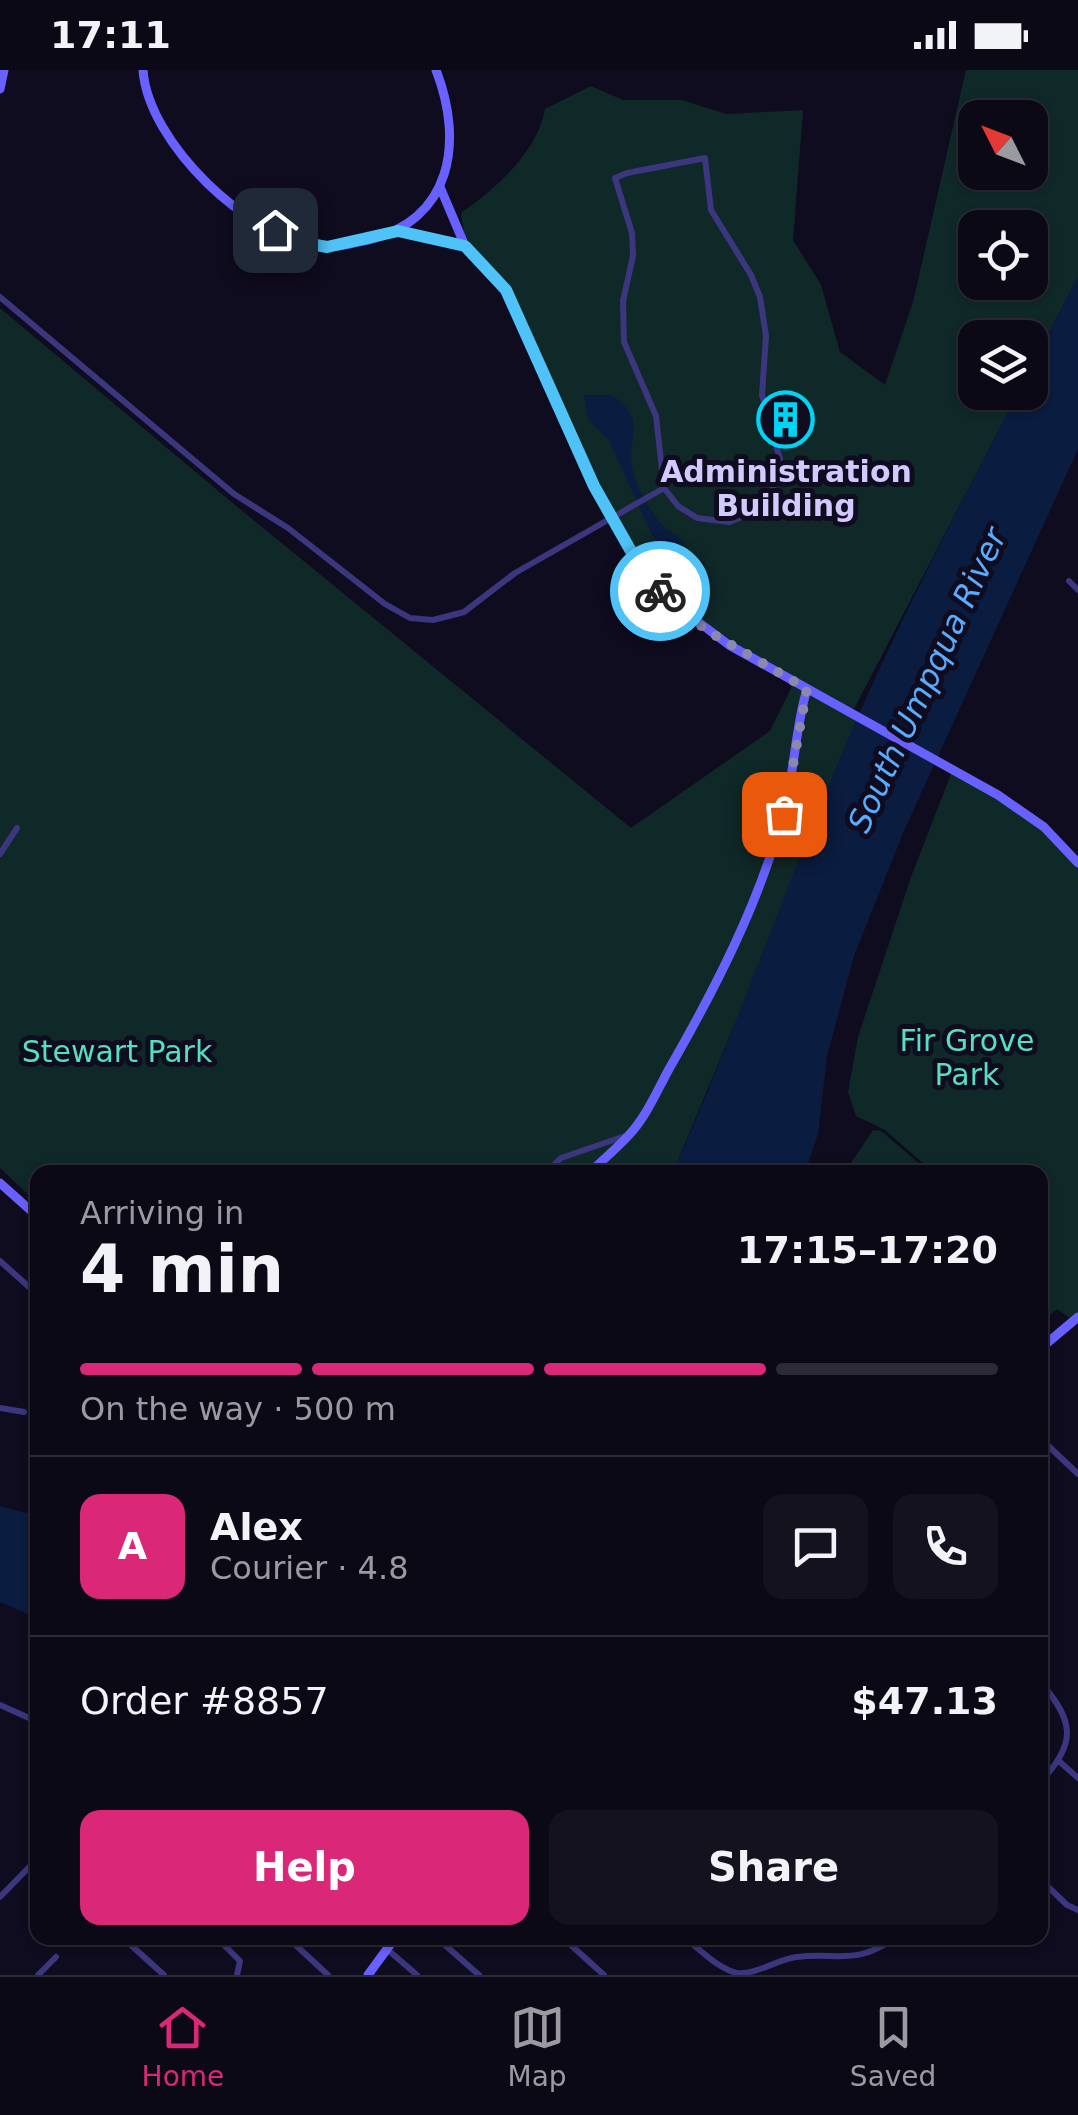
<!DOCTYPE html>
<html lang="en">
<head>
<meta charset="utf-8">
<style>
	:root { --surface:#0c0917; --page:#151220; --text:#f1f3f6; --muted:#9a9aa1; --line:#2c2a36; --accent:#db2777 }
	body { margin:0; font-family:"DejaVu Sans",sans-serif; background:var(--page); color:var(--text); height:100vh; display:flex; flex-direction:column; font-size:38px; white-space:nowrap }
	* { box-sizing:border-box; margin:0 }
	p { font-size:32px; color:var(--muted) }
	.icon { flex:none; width:55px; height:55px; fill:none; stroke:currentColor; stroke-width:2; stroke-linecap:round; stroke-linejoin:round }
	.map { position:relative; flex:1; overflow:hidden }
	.panel { position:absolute; left:30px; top:1095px; width:1018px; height:780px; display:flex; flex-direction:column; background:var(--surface); border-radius:20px; box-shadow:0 2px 8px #0004,0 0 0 2px var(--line) }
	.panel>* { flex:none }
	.needle { width:65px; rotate:312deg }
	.buttons { position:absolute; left:958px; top:30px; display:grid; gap:20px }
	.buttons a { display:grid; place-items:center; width:90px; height:90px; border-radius:20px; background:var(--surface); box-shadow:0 2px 8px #0004,0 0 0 2px var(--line); font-size:50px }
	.pin { position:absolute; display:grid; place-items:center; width:85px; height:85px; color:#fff; margin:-42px; border-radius:20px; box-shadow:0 5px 15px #0006 }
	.courier { position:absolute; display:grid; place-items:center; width:100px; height:100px; margin:-50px; border:8px solid #4fc3f7; border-radius:50%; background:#fff; color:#222; box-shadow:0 2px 12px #0007 }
	.head em { font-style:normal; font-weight:600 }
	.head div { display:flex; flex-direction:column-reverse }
	.head { display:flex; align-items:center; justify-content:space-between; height:170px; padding:0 50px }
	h1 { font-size:65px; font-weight:600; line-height:75px }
	.bar { display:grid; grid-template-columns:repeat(4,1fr); gap:15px 10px; align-content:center; height:120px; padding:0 50px }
	.bar i { height:12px; border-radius:8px; background:var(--line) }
	.bar .current { background:var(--accent) }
	.bar p { grid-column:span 4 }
	.line { display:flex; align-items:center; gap:25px; padding:0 50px; border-top:2px solid var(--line) }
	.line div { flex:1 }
	.round { display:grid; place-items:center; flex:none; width:105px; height:105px; border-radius:20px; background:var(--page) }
	.button { display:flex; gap:20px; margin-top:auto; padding:20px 50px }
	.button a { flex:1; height:115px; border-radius:20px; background:var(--accent); color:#fff; font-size:40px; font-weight:600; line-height:115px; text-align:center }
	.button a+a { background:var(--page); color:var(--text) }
	.status { display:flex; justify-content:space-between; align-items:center; height:70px; padding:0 50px; background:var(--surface); direction:ltr }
	.status svg { height:28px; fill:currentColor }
	.tabs { display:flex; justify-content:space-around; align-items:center; height:140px; border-top:2px solid var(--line); background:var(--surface); font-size:28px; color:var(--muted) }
	.tabs a { display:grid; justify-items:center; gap:5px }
	.tabs .current { color:var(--accent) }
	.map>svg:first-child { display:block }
</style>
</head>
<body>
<div class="status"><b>17:11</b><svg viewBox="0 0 49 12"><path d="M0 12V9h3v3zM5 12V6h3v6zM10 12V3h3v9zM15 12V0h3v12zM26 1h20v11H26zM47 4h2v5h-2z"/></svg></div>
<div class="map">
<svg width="1078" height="1905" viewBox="0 0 1078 1905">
	<rect width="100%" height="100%" fill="#100c1f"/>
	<!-- green -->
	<g fill="#0f2928" fill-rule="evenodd">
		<path d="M966,0H1078V207L1030,300V268H975V322L1018,323L852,643L894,667L734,956L673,1102H38L37,1133L0,1098V238L241,440L631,758L770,661L794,612L729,575L653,514L623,468L496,207L464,164L461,143C496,119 538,81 545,39L591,16L623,30H682L726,44L803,40L793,170L821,215L840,282L885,315L913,232ZM975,48H1030V102H975ZM975,158H1030V212H975Z"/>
		<path d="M953,699L1044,757L1078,791V1247L1074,1251L1057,1239L1040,1254V1102H933L885,1060L856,1046L848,1022L858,967L911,807Z"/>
		<path d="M873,1060L881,1061L929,1102H845Z"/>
	</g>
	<!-- water -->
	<g fill="#0a1c3f">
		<path d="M1078,207V379L904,761L854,886L827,986L818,1064L805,1102H673C736,961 786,814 847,672C898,553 958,438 1018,323L1030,322V298Z"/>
		<path d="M584,325H612C648,351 627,362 632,396C635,415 648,438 661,453C668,461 678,465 685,473L676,493L666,486L652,465L609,370L588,349Z"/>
		<path d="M0,1436L37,1446V1543H26L0,1532Z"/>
	</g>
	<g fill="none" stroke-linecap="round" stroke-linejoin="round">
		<!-- street -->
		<g stroke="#3b367e" stroke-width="6">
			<path d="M705,88L711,140L751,205L760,227L766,266L762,325L780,389L776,412L765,432L752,443L729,452L697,448L678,436L664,418L656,346L624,272L623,231L633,186L632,163L615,108L627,103Z"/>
			<path d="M0,227L234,424L288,458L385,534L410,548L433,550L464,542L515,503L664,418"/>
			<path d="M1069,511L1078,520"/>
			<path d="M0,784L17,758"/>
			<path d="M547,1102L561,1088L625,1066"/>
			<path d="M0,1191L38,1225"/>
			<path d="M0,1338L24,1342"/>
			<path d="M1040,1368L1078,1404"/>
			<path d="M1040,1612C1075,1651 1077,1674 1040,1712"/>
			<path d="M0,1635L38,1652"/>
			<path d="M1060,1692L1078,1708"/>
			<path d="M1040,1809L1067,1835L1078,1840"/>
			<path d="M0,1827L38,1788"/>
			<path d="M123,1868L164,1905"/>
			<path d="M217,1868L240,1891L237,1905"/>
			<path d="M288,1868L328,1905"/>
			<path d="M437,1868L479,1905"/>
			<path d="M563,1868L604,1905"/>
			<path d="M685,1868C700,1879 718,1899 737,1903C756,1905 778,1889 797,1887C838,1882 856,1896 894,1868"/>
			<path d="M388,1880L417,1905"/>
			<path d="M38,1905L56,1887"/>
		</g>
		<!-- secondary -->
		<g stroke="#6961ff" stroke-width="9">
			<path d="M143,0C148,73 250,171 323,176C337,178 354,173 368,170C452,150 464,72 436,0"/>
			<path d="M0,19L4,0"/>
			<path d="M399,161L465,176L440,117"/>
			<path d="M465,176L506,220L594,416L636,490L665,527L729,575L998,725L1044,757L1078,793"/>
			<path d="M590,1102C603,1090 617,1078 629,1065C646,1047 657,1021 669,999C715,919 761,830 784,740C795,700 795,659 807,619"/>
			<path d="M0,1113L38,1147"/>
			<path d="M1040,1279L1078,1247"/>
			<path d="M368,1905L395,1868"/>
		</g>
	</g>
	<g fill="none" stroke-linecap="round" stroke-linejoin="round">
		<!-- done -->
		<path stroke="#8d88b1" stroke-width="10" stroke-dasharray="0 18" d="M660,521L706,560L807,619L784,744"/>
		<!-- route -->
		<path stroke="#4fc3f7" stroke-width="12" d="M275,160L310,174L327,177L398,161L465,176L506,220L594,416L636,490L660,521"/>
	</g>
	<!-- icons -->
	<defs>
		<symbol id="building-ring" viewBox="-11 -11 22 22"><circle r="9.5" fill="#100c1f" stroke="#00d4f5" stroke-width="1.5"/><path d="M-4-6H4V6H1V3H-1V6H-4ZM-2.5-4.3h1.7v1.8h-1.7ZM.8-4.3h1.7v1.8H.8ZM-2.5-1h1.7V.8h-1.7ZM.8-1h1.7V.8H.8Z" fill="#00d4f5"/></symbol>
	</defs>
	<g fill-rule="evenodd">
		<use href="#building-ring" x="754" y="318" width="63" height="63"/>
	</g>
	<g text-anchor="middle" stroke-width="10" stroke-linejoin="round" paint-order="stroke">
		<!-- poi labels -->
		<g font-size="30" font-weight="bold" fill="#d1caff" stroke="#100c1f">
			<text x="786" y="412">Administration<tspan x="786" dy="34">Building</tspan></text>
		</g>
		<!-- park labels -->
		<g font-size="30" fill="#55dfc1" stroke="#100c1f">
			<text x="967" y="981">Fir Grove<tspan x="967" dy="34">Park</tspan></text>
			<text x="117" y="992">Stewart Park</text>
		</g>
		<!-- water labels -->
		<g font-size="32" font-style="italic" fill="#58acff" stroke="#100c1f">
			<text transform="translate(927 610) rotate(-65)" y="11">South Umpqua River</text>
		</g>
	</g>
</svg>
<div class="buttons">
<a><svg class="needle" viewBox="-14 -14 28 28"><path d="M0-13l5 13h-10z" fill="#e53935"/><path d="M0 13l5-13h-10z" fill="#9a9aa1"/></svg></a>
<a><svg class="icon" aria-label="locate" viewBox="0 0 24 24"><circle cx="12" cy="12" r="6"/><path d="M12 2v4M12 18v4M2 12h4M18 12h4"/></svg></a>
<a><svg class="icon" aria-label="layers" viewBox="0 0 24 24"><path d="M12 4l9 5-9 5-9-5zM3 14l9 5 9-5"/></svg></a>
</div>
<div class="pin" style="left:784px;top:744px;background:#ea580c"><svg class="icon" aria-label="bag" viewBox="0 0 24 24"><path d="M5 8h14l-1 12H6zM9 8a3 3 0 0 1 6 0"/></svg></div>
<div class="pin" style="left:275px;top:160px;background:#1f2937"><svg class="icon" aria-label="home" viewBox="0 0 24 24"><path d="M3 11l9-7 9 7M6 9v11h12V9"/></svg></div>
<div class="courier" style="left:660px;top:521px"><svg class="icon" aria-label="bike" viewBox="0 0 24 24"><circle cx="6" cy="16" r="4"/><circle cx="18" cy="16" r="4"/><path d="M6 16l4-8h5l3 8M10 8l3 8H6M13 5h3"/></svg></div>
<section class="panel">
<div class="head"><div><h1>4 min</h1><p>Arriving in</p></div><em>17:15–17:20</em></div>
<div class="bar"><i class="current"></i><i class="current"></i><i class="current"></i><i></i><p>On the way · 500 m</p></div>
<div class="line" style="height:180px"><b class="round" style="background:var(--accent);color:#fff">A</b><div><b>Alex</b><p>Courier · 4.8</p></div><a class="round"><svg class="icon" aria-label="chat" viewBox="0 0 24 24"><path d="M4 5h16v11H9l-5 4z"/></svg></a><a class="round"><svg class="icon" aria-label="phone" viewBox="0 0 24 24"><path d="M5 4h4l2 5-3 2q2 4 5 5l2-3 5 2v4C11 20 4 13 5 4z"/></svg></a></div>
<div class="line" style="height:130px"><div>Order #8857</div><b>$47.13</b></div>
<div class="button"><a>Help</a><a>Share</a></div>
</section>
</div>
<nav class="tabs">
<a class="current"><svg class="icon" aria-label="home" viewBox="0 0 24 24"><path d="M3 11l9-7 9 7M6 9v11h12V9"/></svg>Home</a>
<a><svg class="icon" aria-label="map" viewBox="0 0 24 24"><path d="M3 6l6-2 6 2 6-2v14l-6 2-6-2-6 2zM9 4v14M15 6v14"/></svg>Map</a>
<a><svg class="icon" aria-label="saved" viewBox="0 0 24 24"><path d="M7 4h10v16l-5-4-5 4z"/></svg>Saved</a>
</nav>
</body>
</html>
